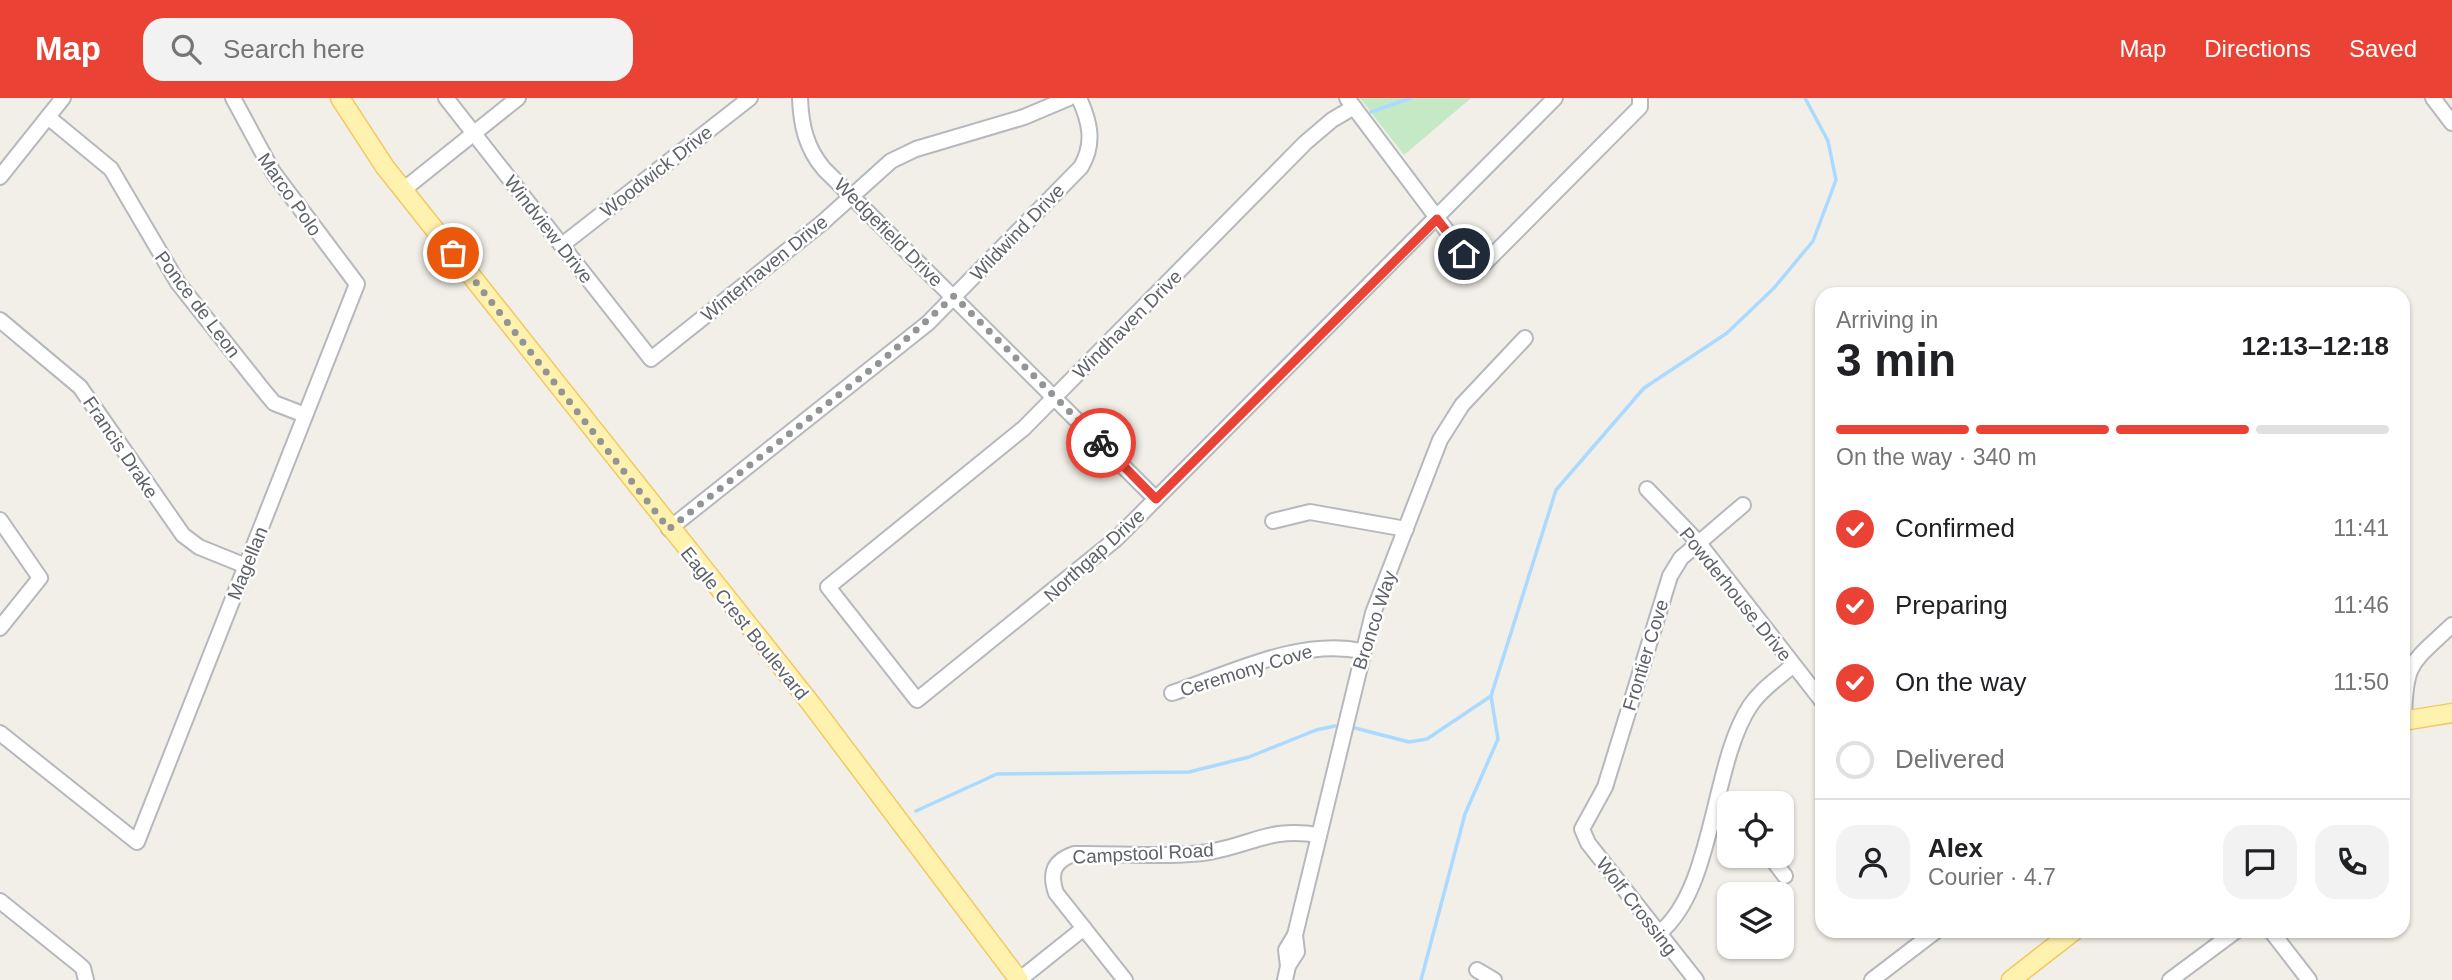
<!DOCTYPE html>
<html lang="en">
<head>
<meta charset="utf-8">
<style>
	:root { --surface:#fff; --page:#f2f2f2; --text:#202124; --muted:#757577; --line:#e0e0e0; --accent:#ea4335 }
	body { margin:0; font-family:Helvetica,sans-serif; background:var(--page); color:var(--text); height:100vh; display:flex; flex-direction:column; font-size:26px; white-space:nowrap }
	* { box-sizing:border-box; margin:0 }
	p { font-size:23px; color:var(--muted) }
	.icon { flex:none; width:38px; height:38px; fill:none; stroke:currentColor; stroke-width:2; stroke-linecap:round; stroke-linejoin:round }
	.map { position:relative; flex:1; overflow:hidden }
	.panel { position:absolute; left:1815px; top:189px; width:595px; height:651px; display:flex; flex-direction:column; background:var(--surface); border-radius:21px; box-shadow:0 2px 5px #0004 }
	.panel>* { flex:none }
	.fabs { position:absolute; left:1717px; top:693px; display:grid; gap:14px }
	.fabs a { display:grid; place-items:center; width:77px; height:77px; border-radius:14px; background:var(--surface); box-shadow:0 2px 5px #0004; font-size:35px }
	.pin { position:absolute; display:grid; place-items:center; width:60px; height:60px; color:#fff; margin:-30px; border:4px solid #fff; border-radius:50%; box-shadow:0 2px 7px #0007 }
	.courier { position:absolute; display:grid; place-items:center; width:70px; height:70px; margin:-35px; border:5px solid #ea4335; border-radius:50%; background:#fff; color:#222; box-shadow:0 2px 9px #0007 }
	.head em { font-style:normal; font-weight:600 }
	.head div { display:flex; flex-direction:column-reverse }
	.head { display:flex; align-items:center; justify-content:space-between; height:119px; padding:0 21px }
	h1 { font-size:46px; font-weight:600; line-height:52px }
	.bar { display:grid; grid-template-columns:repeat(4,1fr); gap:10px 7px; align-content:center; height:84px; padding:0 21px }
	.bar i { height:9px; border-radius:5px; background:var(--line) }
	.bar .active { background:var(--accent) }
	.bar p { grid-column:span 4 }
	.line { display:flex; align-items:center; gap:18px; padding:0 21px; border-top:2px solid var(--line) }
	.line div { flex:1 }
	.round { display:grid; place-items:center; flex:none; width:74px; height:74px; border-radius:21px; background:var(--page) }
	ol { padding:0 21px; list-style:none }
	li { display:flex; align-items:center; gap:21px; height:77px }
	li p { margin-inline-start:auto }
	li .icon { padding:7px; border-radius:50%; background:var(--accent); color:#fff; stroke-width:4 }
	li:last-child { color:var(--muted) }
	li i { width:38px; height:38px; border:4px solid var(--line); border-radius:50% }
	header { display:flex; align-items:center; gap:42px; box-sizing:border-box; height:98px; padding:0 35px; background:var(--accent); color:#fff }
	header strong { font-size:33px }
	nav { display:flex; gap:38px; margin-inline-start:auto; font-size:24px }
	.search { width:490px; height:63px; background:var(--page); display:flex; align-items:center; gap:18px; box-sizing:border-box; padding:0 24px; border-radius:21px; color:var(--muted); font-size:26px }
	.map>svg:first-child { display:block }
</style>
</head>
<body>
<header>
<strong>Map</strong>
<div class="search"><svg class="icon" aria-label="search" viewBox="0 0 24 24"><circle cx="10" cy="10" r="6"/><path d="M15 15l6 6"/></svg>Search here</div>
<nav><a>Map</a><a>Directions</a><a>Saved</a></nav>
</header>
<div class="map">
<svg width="2452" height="882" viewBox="0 0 2452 882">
	<rect width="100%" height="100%" fill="#f1efe8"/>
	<!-- green -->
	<path fill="#c5e8c5" d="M1360,0H1471L1404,57Z"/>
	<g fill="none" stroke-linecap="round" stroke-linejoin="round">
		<!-- stream -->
		<g stroke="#aadaff" stroke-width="3.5">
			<path d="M1371,14L1411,0"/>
			<path d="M1355,630L1409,644L1427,641L1491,598"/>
			<path d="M916,713L997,676L1189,674L1249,659L1316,632L1335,628"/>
			<path d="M1421,882L1465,716L1498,641L1491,598L1556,392L1644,290L1727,235L1774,190L1813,143L1836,82L1828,43L1805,0"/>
		</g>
		<defs>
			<g id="minor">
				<path d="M446,0L651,261L822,125L891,63L916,51L1024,19L1069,0"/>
				<path d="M800,0C801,27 806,50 824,71L1156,401"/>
				<path d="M1347,0L1477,173L1640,9V0"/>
				<path d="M2433,0L2452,25"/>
				<path d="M1354,9L1332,22L1305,45L1024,330L828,489L917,602L1116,441L1555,0"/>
				<path d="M48,19L111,71L178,185L264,293L274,305L305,317"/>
				<path d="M0,79L63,0"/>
				<path d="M403,92L518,0"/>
				<path d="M562,147L750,0"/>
				<path d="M0,222L80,289L183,437L199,449L246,468"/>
				<path d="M1647,391L1698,444L1822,603"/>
				<path d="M0,422L40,480L0,530"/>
				<path d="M1273,423L1310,414L1406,431"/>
				<path d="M669,431L928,225L1081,69C1095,45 1090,24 1079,0"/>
				<path d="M1172,595C1232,575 1299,540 1362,553"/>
				<path d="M2404,622C2405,563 2411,566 2452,527"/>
				<path d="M0,635L137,744L357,186L273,74L233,0"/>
				<path d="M1770,758L1785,778"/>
				<path d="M0,803L76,864L83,870L86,882"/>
				<path d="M2271,833L2309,882"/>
				<path d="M1659,835C1714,792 1712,665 1750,608C1761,591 1779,580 1793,567"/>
				<path d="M1288,868L1286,852L1295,837L1373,515L1440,342L1462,307L1525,240"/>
				<path d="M1477,872L1494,882"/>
				<path d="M1019,882L1084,830"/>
				<path d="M1125,882L1056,795C1049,774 1054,763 1074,756C1114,755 1172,760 1209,754C1255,746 1269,729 1319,737"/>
				<path d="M1285,882L1288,868L1297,854L1295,837"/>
				<path d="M1696,882L1588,745L1582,731L1605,689L1670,478L1681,460L1743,407"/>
				<path d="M1872,882L1936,833"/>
				<path d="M2170,882L2236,833"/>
			</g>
			<g id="major">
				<path d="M340,0L385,69L812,607L1019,882"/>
				<path d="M2403,623L2452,615"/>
				<path d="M2011,882L2074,833"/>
			</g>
		</defs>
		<!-- minor casing -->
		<use href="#minor" stroke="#b5b8bc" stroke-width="18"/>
		<!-- major casing -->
		<use href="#major" stroke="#f2c960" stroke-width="21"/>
		<!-- minor -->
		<use href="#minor" stroke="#fff" stroke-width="14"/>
		<!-- major -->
		<use href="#major" stroke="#fff2af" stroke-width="18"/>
	</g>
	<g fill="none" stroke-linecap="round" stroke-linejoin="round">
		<!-- done -->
		<path stroke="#929495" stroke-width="7" stroke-dasharray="0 12.6" d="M453,155L669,431L884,261L954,198L1101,345"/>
		<!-- route -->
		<path stroke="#ea4335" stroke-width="9" d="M1101,345L1156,401L1437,121L1464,156"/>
	</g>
	<g text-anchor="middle" stroke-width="5" stroke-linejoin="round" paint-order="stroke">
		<!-- street labels -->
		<g font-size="19" fill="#5f6368" stroke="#fff">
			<text transform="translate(656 73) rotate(-38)" y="7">Woodwick Drive</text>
			<text transform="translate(290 96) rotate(55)" y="7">Marco Polo</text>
			<text transform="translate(549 131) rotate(52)" y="7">Windview Drive</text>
			<text transform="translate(889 134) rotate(45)" y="7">Wedgefield Drive</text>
			<text transform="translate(1017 134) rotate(-46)" y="7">Wildwind Drive</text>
			<text transform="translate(764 170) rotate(-39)" y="7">Winterhaven Drive</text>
			<text transform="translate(198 206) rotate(53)" y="7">Ponce de Leon</text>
			<text transform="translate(1127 226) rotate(-45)" y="7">Windhaven Drive</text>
			<text transform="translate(121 349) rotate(56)" y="7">Francis Drake</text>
			<text transform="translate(1094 457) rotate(-42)" y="7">Northgap Drive</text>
			<text transform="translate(247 465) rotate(-68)" y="7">Magellan</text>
			<text transform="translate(1736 496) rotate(51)" y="7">Powderhouse Drive</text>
			<text transform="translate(1374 522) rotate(-72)" y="7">Bronco Way</text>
			<text transform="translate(745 525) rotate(51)" y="7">Eagle Crest Boulevard</text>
			<text transform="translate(1645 557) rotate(-73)" y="7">Frontier Cove</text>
			<text transform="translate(1246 572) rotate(-17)" y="7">Ceremony Cove</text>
			<text transform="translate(1143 755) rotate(-3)" y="7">Campstool Road</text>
			<text transform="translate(1637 808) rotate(52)" y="7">Wolf Crossing</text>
		</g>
	</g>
</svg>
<div class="fabs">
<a><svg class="icon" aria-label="locate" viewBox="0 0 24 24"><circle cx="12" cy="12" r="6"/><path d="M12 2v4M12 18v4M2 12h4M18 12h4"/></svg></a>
<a><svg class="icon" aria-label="layers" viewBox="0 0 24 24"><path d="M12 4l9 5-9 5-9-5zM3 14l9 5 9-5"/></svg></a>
</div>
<div class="pin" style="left:453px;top:155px;background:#ea580c"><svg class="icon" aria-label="bag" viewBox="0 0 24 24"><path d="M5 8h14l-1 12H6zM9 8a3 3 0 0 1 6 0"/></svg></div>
<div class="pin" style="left:1464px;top:156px;background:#1f2937"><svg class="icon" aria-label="home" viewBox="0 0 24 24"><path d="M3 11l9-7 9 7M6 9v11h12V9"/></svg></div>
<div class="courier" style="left:1101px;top:345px"><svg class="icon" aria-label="bike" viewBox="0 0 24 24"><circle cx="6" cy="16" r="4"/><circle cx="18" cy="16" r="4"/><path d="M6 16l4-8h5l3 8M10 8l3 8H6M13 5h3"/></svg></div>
<section class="panel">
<div class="head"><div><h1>3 min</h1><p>Arriving in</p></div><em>12:13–12:18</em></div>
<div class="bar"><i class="active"></i><i class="active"></i><i class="active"></i><i></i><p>On the way · 340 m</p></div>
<ol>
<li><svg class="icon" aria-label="check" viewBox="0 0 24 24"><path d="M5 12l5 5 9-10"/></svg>Confirmed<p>11:41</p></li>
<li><svg class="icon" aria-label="check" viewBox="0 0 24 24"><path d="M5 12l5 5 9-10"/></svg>Preparing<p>11:46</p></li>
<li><svg class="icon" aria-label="check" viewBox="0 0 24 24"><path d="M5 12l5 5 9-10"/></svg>On the way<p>11:50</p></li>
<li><i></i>Delivered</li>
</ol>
<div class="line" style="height:126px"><a class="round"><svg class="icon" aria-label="person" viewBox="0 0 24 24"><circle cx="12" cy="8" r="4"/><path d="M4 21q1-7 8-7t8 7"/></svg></a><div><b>Alex</b><p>Courier · 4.7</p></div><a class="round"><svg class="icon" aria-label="chat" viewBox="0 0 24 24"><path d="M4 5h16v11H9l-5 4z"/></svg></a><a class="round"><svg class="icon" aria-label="phone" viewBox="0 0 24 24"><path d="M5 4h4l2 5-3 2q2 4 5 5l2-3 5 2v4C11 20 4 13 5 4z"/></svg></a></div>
</section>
</div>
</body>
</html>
